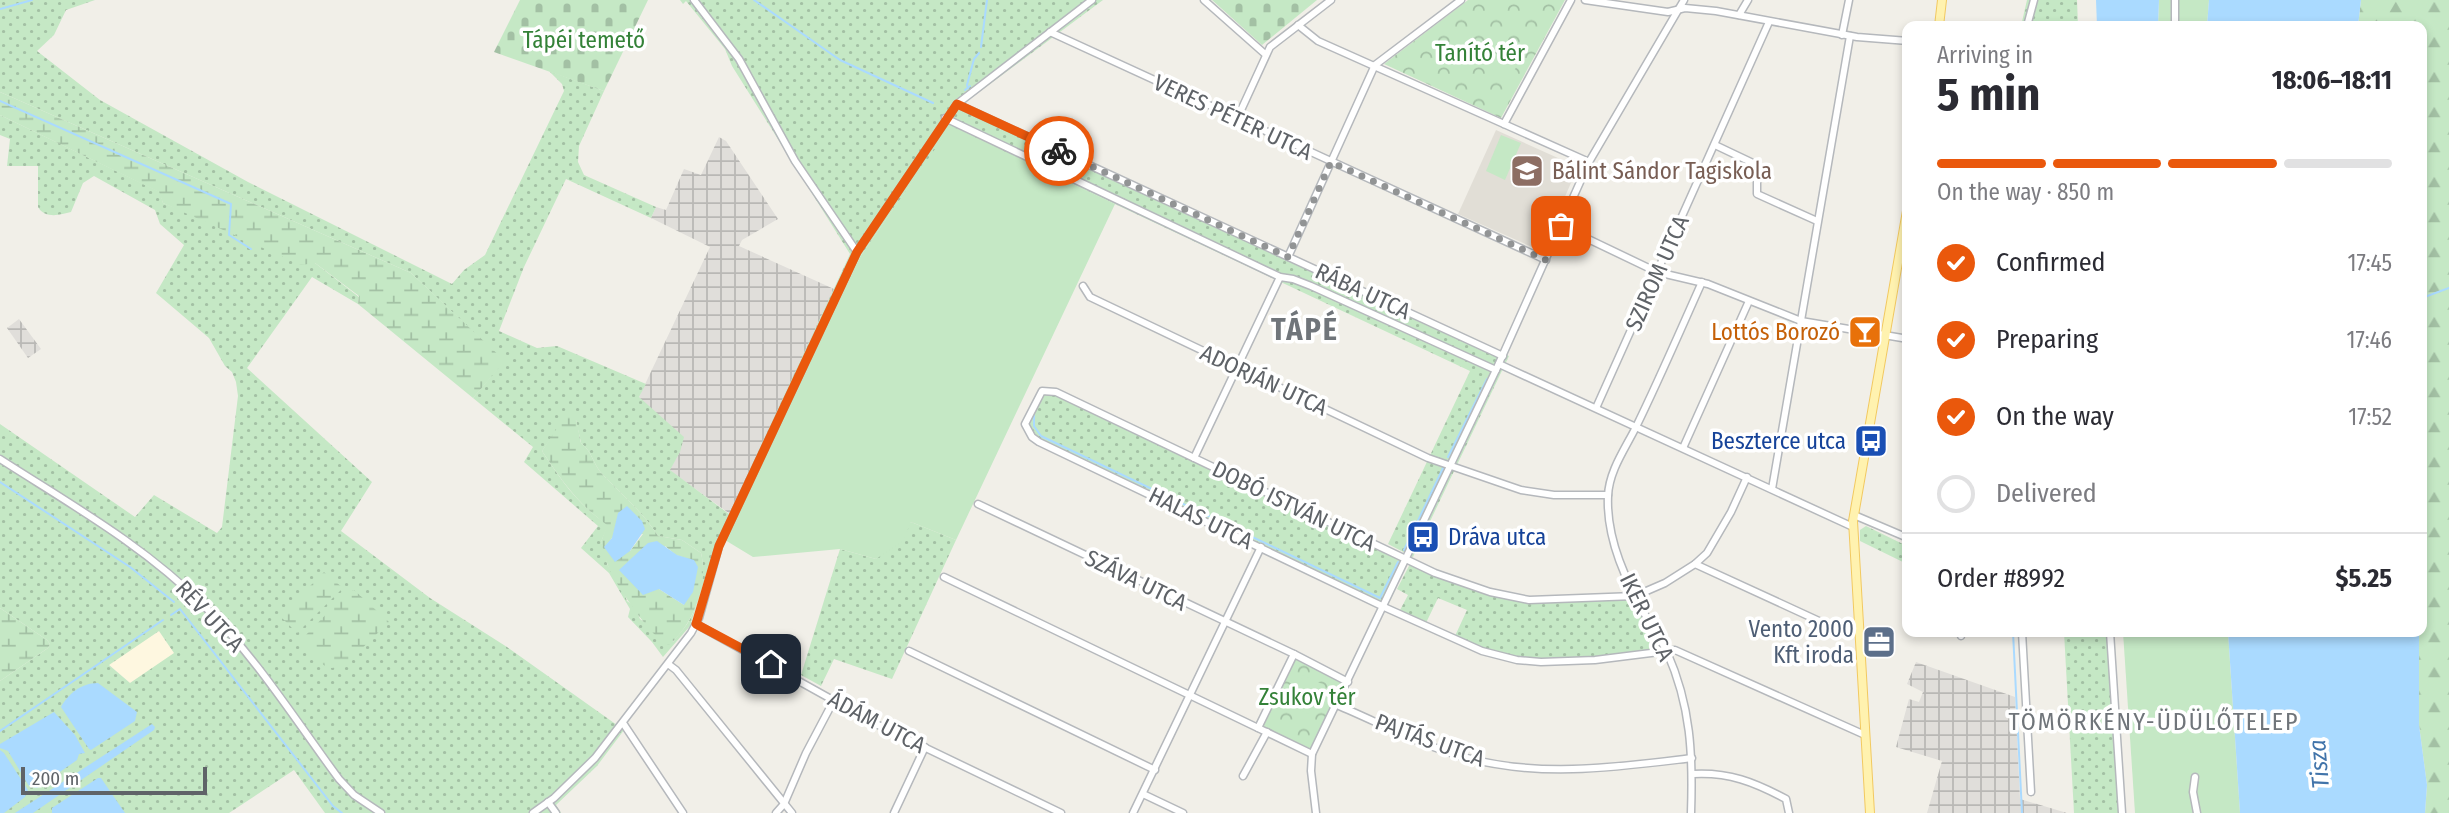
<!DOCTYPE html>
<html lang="en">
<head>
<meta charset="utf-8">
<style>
	:root { --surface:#fff; --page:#f7f7f7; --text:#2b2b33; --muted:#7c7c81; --line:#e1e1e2; --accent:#ea580c }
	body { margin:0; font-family:"Fira Sans Condensed",sans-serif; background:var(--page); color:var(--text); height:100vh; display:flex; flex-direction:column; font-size:26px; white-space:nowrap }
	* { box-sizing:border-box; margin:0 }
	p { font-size:23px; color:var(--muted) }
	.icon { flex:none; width:38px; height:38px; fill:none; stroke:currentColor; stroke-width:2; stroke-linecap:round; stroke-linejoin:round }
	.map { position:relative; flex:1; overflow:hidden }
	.details { position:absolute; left:1902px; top:21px; width:525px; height:616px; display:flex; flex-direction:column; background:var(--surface); border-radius:14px; box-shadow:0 4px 10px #0003 }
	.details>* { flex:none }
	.scale { position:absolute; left:21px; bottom:18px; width:186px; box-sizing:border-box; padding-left:7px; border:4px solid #5f6368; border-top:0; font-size:19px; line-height:24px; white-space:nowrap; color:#5f6368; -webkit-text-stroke:5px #fff; paint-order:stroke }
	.pin { position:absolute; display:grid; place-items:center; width:60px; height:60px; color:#fff; margin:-30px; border-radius:14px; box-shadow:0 4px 10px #0006 }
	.courier { position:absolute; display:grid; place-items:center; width:70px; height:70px; margin:-35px; border:5px solid #ea580c; border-radius:50%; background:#fff; color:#222; box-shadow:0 2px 9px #0007 }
	.head em { font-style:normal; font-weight:700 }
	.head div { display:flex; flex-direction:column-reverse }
	.head { display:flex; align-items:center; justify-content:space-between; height:119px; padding:0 35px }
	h1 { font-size:46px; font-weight:700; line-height:52px }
	.bar { display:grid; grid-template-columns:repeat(4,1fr); gap:10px 7px; align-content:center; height:84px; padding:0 35px }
	.bar i { height:9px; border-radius:5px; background:var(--line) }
	.bar .active { background:var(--accent) }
	.bar p { grid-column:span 4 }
	.line { display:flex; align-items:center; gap:18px; padding:0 35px; border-top:2px solid var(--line) }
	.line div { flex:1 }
	ol { padding:0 35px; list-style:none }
	li { display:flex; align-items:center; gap:21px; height:77px }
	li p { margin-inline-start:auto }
	li .icon { padding:7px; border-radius:50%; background:var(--accent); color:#fff; stroke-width:4 }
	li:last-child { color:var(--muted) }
	li i { width:38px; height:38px; border:4px solid var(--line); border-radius:50% }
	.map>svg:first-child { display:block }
</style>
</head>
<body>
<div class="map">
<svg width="2449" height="813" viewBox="0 0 2449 813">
	<defs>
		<pattern id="industrial-grid" width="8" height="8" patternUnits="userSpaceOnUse" patternTransform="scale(1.75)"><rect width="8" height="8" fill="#e0deda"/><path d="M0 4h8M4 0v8" fill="none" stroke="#b9b8b5"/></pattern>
		<pattern id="grass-dots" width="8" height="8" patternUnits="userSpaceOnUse" patternTransform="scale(1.75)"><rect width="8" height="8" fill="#c5e8c5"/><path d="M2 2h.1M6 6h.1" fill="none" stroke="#a3c0a4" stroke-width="1.8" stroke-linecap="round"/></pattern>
		<pattern id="forest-firs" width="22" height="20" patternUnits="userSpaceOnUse" patternTransform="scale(1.75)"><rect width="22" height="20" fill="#c5e8c5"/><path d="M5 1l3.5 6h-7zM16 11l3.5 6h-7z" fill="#a3c0a4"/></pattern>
		<pattern id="wetland-marsh" width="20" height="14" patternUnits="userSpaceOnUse" patternTransform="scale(1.75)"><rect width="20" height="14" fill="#c5e8c5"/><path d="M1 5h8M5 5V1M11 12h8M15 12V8" fill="none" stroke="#a3c0a4"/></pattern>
		<pattern id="cemetery-stones" width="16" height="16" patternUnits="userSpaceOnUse" patternTransform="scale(1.75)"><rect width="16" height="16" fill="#c5e8c5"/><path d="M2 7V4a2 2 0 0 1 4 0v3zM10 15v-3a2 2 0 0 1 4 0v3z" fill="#a3c0a4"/></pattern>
		<pattern id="park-crowns" width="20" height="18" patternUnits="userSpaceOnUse" patternTransform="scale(1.75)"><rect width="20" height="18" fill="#c5e8c5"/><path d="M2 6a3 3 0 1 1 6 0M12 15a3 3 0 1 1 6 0" fill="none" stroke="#a3c0a4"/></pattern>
	</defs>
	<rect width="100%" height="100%" fill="#f1efe8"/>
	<!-- commercial -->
	<path fill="#fef7e0" d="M159,631L175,654L130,683L108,664Z"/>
	<!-- industrial -->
	<g fill="url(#industrial-grid)">
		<path d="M719,137L726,141L778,219L742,240L739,246L834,289L730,514L669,470L680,452L639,397L710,247L651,218L656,207L666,210L684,169L701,175Z"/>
		<path d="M19,319L41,349L28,358L7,328Z"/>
		<path d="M1916,662L2015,697L2020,799L2067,813H1927L1942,761L1896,747L1909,699L1919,702L1923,692L1907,684Z"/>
	</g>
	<!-- education -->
	<path fill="#e1ded6" d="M1496,130L1578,167L1541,251L1458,214Z"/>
	<!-- grass -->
	<g fill="url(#grass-dots)" fill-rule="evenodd">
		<path d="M0,0H95L66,10L54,35L37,51L100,100L248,182L452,284L464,270L485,255L564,91L562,84L549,71L604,91L579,146L578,162L584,175L656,207L651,218L566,179L524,267L499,331L537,348L557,346L646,384L639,397L684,437L680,452L670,470L729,514L850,254L732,66L725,49L686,1L683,4L680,0H1103L963,104L1509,356L1413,557L1388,544L1470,371L951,127L860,257L725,540L718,537L690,626L663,657L652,642L628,617L630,609L609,573L581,548L598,526L524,462L533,447L473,398L504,361L411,273L0,92ZM564,420H576L581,443C593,452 593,465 603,475C622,495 643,512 658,536L682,540L701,553C706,573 700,601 690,619C686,627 678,635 673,642L640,619L635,607L627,601L623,590L607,564L606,553L601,542L608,525C577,504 562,481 542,451Z"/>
		<path d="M2027,0H2077L2078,26H2021Z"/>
		<path d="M0,115L160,192L163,203L315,263L359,297L358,304L312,277L247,368L372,482L341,531L430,598L507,647L624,730L597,766L556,805L561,813H325L294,770L229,813H0V681L48,648L50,644L47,640L0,608V424L135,517L154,495L217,533L222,527L238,396L236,382L232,372L225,366L209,338L156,293L184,245L160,224L155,210L94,176L83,183L71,212C60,215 45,219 38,207V166H7L10,139L0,135ZM159,631L174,653L130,683L109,665Z"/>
		<path d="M1044,394L1057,395L1402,561L1382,603L1039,441L1027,427Z"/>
		<path d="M911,522L956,540L892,679L834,659L821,686L801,675L840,549L876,559Z"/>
		<path d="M1866,526L1907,546V564L1860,541V530Z"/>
		<path d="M1410,564L1466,588L1528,602L1632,600L1656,643L1653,648L1645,651C1597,657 1543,668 1495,653C1481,648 1468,642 1455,636L1467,610L1438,598L1425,625L1399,612L1408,595L1397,589Z"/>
		<path d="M2064,632H2114L2125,813H2074Z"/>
	</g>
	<!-- forest -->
	<path fill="url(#forest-firs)" d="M2361,0H2449V813H2425L2427,785L2419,725V632H2422V26H2358Z"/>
	<!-- wetland -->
	<g fill="url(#wetland-marsh)" fill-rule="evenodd">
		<path d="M0,92L411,273L505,361L473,398L358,304L359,296L315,263L301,265L163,203L159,192L0,115Z"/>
		<path d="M568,411C579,417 578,432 581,443C593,452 593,465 603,475C622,495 643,512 658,536L682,540L701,553C709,584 693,625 669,645C653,641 612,580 607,563C604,556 604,549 601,542L607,525C577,503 562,481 542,451ZM643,534L630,551L605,547L612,538ZM665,546L676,555L685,558L684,605L659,589Z"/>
		<path d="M324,572L343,588L297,633L280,616Z"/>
		<path d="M354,590L389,622L345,665L332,668L326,667L299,642L349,591Z"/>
		<path d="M0,608L47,640L50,644L48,648L0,681Z"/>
	</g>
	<!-- cemetery -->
	<g fill="url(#cemetery-stones)">
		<path d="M520,0H648L604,91L494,52Z"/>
		<path d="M1212,0H1317L1262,45Z"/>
	</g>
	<!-- park -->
	<g fill="url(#park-crowns)">
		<path d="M1468,0H1565L1501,118L1384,64Z"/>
		<path d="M1294,654L1348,682L1312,754L1258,728Z"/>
	</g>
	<!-- garden -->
	<g fill="#c5e8c5">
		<path d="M2159,0H2209L2207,26H2158Z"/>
		<path d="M1508,40L1526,49L1507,84L1490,74Z"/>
		<path d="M951,126L1115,204L956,540L911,522L903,541L876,559L840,549L753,557L725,540L860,257Z"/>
		<path d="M1501,135L1521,143L1505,180L1486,171Z"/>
		<path d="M2123,632H2228L2240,813H2135Z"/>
		<path d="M1303,675L1322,684L1308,714L1289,705Z"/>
	</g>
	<!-- water -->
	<g fill="#aadaff">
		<path d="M2096,0H2159L2158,26H2097Z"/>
		<path d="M2209,0H2361L2358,26H2207Z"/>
		<path d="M627,506L642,521L645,529L630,551L615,562L604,547L612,538L618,513Z"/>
		<path d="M657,541L677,555L694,560L698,567L693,592L684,605L659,589L643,595L619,570L648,543Z"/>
		<path d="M2228,632H2419V725L2427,785L2425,813H2240Z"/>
		<path d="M98,683L137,712L135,721L91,750L89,749L61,707C68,694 81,683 98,683Z"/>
		<path d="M54,712L75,735L85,753L79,754L77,760L37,788L29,786L8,751L0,748V744Z"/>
		<path d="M152,724L155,727L154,730L33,813H15Z"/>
		<path d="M0,750L4,753L28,790L25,797L4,813H0Z"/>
		<path d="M98,778H101L125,813H52V808Z"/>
	</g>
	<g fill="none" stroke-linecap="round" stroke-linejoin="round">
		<!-- stream -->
		<g stroke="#aadaff" stroke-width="2">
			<path d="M754,0L840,60L933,103"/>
			<path d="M0,9L32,0"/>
			<path d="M981,47L987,0"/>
			<path d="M968,88L967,85L974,59L979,53"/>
			<path d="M965,90L970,86"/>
			<path d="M0,101L231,204L229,235L251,249"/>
			<path d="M2422,298L2449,288"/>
			<path d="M1034,415V426L1041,436L1380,598"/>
			<path d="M1448,457L1487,379"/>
			<path d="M0,482L130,567L174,602"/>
			<path d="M1404,550L1444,466"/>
			<path d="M1380,598L1398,562"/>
			<path d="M171,615L180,609L333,806L342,813"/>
			<path d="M2013,632L2022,813"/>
			<path d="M0,731L163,620"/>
		</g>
		<defs>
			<g id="minor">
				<path d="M694,0L739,59L795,161L857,252"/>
				<path d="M1204,0L1265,54"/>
				<path d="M1585,0L1668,12L1685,8L1716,11L1857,37L1908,41"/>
				<path d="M1739,15L1748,0"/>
				<path d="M1298,25L1318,41L1589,162"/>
				<path d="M2027,26L2034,0"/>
				<path d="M2175,26V0"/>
				<path d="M1050,32L1546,260"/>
				<path d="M1842,35L1849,0"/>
				<path d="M957,104L1503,356"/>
				<path d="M945,118L1280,277L1293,279L1311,286L1496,370"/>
				<path d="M1237,119L1270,47L1331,0"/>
				<path d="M1504,124L1571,0"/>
				<path d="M1715,145L1755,164L1757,170V194L1817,221"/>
				<path d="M1561,226L1657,272L1708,284L1801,321L1908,339"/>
				<path d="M1288,257L1375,65L1461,0"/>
				<path d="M1083,286L1090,297L1428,458L1521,490L1554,495H1608"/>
				<path d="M1499,364L1853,527"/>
				<path d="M1596,408L1769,22"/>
				<path d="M1683,448L1749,301"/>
				<path d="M1194,458L1280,277"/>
				<path d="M0,459C70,504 145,546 204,606C256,657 296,721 339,779L354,795L381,813"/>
				<path d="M1747,477L1731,512L1707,553L1695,564L1665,583L1635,596L1529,600L1490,592L1435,573L1056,392L1042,391L1025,424L1032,437L1039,442L1384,607L1482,651L1517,660L1541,662L1595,660L1675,650L1865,735"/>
				<path d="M1772,489L1850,36"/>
				<path d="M978,504L1294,654"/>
				<path d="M1854,515L1908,538"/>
				<path d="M1695,564L1819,621"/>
				<path d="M944,577L1258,728"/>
				<path d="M696,624L876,724L1061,813"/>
				<path d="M1960,632L1961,636"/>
				<path d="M2022,632L2031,792"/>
				<path d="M2110,632L2122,813"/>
				<path d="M909,651L1155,770"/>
				<path d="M668,664L676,670L792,813"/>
				<path d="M1337,705C1380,723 1422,746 1467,758C1542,778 1617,767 1692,758"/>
				<path d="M623,723L683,813"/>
				<path d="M1312,754L1258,728L1294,654L1348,682"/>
				<path d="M1693,774C1729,772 1754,782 1786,799L1789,813"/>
				<path d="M1243,776L1267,732"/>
				<path d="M2195,777L2193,792L2197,813"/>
				<path d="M1143,794L1183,813"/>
				<path d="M548,802L556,813"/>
				<path d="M533,813L554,798L595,758L691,633L699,618L719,546L857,252L957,104L1092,0"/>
				<path d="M776,813L784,804L806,753L834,700"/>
				<path d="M894,813L925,747"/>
				<path d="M1133,813L1261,547"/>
				<path d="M1316,813L1311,771L1312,754L1496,370L1589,162L1684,0"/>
				<path d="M1691,813C1693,755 1691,706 1667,652C1662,641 1654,631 1648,620C1627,583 1606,540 1608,496C1609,471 1625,449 1636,427C1659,380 1680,331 1702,282"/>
			</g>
			<g id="major">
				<path d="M1939,26L1942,0"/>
				<path d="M1870,813L1853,521L1908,205"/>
			</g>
		</defs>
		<!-- minor casing -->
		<use href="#minor" stroke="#b5b8bc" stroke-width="9"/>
		<!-- major casing -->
		<use href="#major" stroke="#f2c960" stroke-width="10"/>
		<!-- minor -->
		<use href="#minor" stroke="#fff" stroke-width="6"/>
		<!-- major -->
		<use href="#major" stroke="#fff2af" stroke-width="8"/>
	</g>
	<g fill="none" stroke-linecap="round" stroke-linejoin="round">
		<!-- done -->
		<path stroke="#929495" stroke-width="7" stroke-dasharray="0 12.6" d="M1059,151L1288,257L1331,162L1546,260L1561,226"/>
		<!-- route -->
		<path stroke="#ea580c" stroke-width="9" d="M771,664L696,624L719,546L857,252L957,104L1059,151"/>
	</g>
	<!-- icons -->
	<defs>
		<symbol id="school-square" viewBox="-11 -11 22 22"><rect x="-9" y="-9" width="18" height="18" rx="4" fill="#8d6e63" stroke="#fff"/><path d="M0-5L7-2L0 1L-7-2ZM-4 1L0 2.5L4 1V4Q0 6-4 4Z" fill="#fff"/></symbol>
		<symbol id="bar-square" viewBox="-11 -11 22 22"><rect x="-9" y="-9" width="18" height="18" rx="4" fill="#e8710a" stroke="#fff"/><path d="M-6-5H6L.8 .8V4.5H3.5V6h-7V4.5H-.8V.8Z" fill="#fff"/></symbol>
		<symbol id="bus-square" viewBox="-11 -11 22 22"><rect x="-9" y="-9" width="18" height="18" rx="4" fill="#1a4fb4" stroke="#fff"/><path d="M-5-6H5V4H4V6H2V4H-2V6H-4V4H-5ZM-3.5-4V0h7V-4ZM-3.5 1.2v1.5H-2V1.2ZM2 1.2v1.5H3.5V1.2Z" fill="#fff"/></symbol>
		<symbol id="office-square" viewBox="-11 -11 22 22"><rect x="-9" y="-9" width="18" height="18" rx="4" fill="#5c6f8a" stroke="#fff"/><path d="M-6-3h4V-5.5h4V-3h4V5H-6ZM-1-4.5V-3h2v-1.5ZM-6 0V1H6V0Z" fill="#fff"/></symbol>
	</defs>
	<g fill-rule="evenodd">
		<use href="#school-square" x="1508" y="152" width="38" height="38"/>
		<use href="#bar-square" x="1846" y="313" width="38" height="38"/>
		<use href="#bus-square" x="1852" y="422" width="38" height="38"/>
		<use href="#bus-square" x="1404" y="518" width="38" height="38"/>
		<use href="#office-square" x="1860" y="623" width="38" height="38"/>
	</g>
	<g text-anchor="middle" stroke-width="7" stroke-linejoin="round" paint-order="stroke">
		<!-- park labels -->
		<g font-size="23" fill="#348238" stroke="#fff">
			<text x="584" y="48">Tápéi temető</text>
			<text x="1480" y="61">Tanító tér</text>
			<text x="1307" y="705">Zsukov tér</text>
		</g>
		<!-- street labels -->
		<g font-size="23" fill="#5f6368" stroke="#fff">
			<text transform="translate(1233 117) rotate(25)" y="8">VERES PÉTER UTCA</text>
			<text transform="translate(1657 273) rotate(-66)" y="8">SZIROM UTCA</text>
			<text transform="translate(1363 291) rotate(25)" y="8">RÁBA UTCA</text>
			<text transform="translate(1264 380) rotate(25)" y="8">ADORJÁN UTCA</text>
			<text transform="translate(1294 506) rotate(26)" y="8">DOBÓ ISTVÁN UTCA</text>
			<text transform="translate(1201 518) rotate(26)" y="8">HALAS UTCA</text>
			<text transform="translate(1136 580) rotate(26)" y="8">SZÁVA UTCA</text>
			<text transform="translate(210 616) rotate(47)" y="8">RÉV UTCA</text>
			<text transform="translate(1647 617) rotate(64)" y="8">IKER UTCA</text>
			<text transform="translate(877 722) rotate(28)" y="8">ÁDÁM UTCA</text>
			<text transform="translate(1430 740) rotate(20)" y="8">PAJTÁS UTCA</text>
		</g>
		<!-- education labels -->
		<g font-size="23" fill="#785e54" stroke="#fff" text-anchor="start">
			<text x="1552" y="179">Bálint Sándor Tagiskola</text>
		</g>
		<!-- food labels -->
		<g font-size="23" fill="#c56008" stroke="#fff" text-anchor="end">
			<text x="1840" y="340">Lottós Borozó</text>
		</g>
		<!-- transit labels -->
		<g font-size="23" fill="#164399" stroke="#fff" text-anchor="end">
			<text x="1846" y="449">Beszterce utca</text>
			<text x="1448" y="545" text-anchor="start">Dráva utca</text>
		</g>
		<!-- service labels -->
		<g font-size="23" fill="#4e5e75" stroke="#fff" text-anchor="end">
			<text x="1854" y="637">Vento 2000<tspan x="1854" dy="26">Kft iroda</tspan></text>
		</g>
		<!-- neighbourhood labels -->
		<g font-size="24" letter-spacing="2" fill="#70757a" stroke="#fff">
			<text x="2154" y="730">TÖMÖRKÉNY-ÜDÜLŐTELEP</text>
		</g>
		<!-- water labels -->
		<g font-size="24" font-style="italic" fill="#4174aa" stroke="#fff">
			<text transform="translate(2319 764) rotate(-95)" y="8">Tisza</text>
		</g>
		<!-- district labels -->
		<g font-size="30" font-weight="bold" letter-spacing="2" fill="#70757a" stroke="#fff">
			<text x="1305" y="340">TÁPÉ</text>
		</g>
	</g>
</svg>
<div class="scale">200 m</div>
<div class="pin" style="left:1561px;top:226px;background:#ea580c"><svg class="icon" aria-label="bag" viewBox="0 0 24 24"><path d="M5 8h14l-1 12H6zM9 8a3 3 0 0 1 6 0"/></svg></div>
<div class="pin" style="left:771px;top:664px;background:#1f2937"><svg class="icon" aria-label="home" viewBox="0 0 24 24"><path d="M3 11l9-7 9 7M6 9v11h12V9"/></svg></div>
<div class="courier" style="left:1059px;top:151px"><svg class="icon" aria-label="bike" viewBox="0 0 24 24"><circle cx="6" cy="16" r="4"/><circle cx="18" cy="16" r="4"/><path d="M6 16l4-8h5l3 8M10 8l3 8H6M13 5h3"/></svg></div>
<section class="details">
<div class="head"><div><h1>5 min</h1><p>Arriving in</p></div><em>18:06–18:11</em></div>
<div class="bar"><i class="active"></i><i class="active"></i><i class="active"></i><i></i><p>On the way · 850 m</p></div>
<ol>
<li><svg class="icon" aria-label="check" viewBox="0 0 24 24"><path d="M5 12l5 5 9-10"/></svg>Confirmed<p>17:45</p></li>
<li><svg class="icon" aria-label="check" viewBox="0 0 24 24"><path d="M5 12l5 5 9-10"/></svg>Preparing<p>17:46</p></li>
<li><svg class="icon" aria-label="check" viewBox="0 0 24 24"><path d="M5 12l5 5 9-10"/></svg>On the way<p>17:52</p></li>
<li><i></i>Delivered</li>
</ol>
<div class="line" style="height:91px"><div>Order #8992</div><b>$5.25</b></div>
</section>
</div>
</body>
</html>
